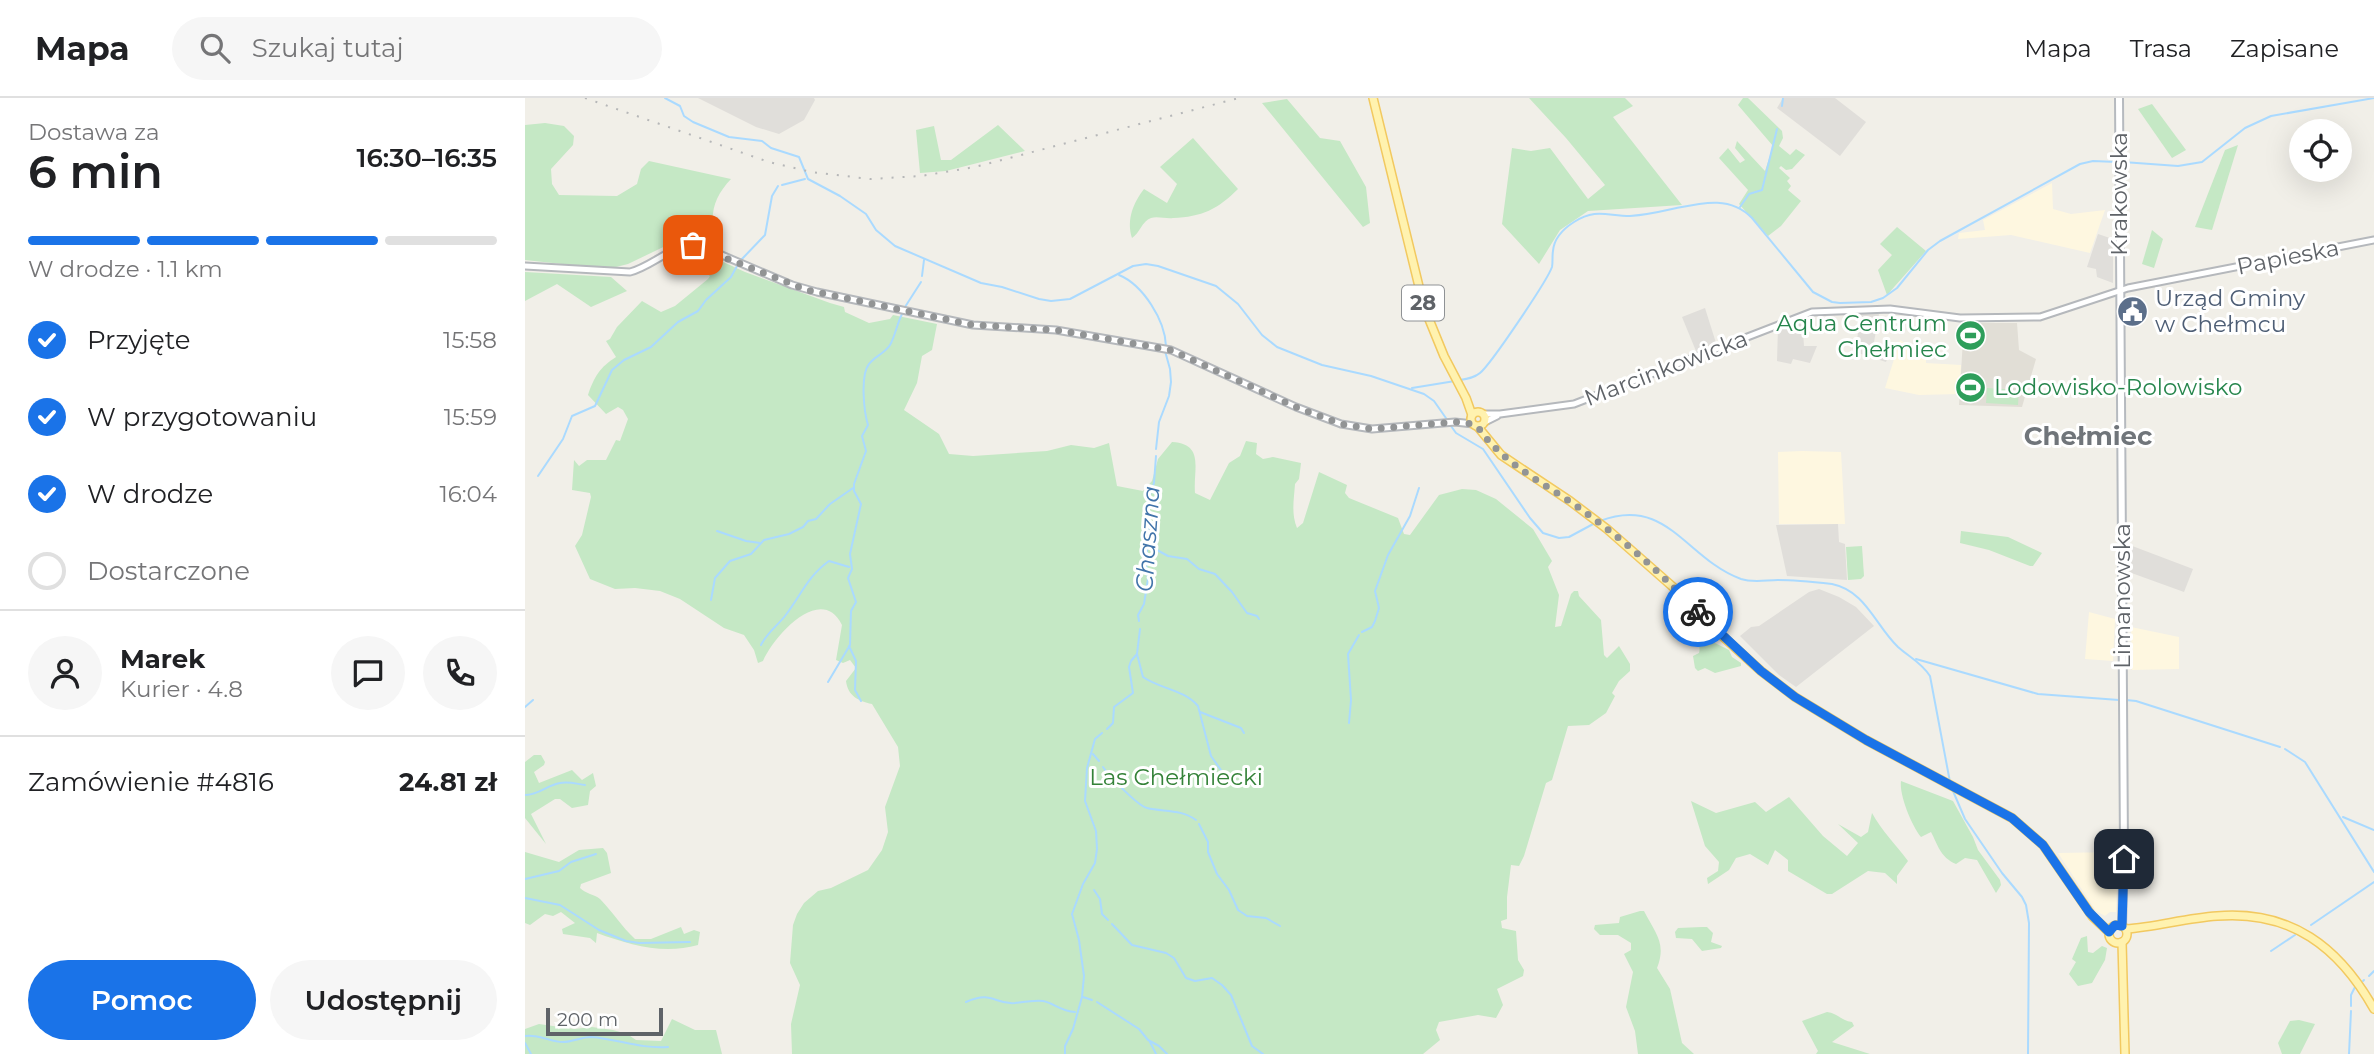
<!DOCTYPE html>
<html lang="pl">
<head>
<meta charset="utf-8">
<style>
	:root { --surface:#fff; --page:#f6f6f6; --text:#202124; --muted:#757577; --line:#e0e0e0; --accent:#1a73e8 }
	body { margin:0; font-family:Montserrat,sans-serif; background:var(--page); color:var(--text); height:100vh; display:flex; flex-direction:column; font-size:26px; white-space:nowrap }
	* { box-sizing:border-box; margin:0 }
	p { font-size:23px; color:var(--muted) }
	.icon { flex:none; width:38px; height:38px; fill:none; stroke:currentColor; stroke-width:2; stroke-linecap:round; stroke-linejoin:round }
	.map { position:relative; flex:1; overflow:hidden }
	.details { display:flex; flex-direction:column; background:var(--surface); width:525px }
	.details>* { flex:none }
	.buttons { position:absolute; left:1764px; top:21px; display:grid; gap:14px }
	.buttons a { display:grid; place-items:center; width:63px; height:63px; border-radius:50%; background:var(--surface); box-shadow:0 7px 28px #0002; font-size:35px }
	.scale { position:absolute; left:21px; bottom:18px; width:117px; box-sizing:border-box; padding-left:7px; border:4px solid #5f6368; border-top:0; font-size:19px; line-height:24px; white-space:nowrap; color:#5f6368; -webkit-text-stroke:5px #fff; paint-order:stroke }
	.pin { position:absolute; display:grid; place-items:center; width:60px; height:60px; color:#fff; margin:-30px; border-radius:14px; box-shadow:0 4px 10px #0006 }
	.courier { position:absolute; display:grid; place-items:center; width:70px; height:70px; margin:-35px; border:5px solid #1a73e8; border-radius:50%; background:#fff; color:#222; box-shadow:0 2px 9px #0007 }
	.summary em { font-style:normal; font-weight:600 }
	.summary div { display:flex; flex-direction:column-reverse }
	.summary { display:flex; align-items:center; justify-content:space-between; height:119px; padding:0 28px }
	h1 { font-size:46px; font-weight:600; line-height:52px }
	.bar { display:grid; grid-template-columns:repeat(4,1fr); gap:10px 7px; align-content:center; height:84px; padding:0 28px }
	.bar i { height:9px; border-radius:5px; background:var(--line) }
	.bar .current { background:var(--accent) }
	.bar p { grid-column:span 4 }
	.line { display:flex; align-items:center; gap:18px; padding:0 28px; border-top:2px solid var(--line) }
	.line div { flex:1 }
	.round { display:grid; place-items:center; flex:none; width:74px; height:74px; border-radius:37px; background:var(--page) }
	ol { padding:0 28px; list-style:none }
	li { display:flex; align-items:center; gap:21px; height:77px }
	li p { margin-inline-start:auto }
	li .icon { padding:7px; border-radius:50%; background:var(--accent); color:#fff; stroke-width:4 }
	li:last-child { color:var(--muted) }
	li i { width:38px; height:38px; border:4px solid var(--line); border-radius:50% }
	.action { display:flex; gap:14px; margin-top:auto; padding:14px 28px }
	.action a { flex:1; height:80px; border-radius:42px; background:var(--accent); color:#fff; font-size:28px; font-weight:600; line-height:80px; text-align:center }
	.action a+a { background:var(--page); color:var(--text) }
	header { display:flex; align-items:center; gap:42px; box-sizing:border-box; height:98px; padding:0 35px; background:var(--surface); border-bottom:2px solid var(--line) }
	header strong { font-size:33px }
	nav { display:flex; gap:38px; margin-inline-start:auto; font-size:24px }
	.search { width:490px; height:63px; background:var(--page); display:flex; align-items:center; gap:18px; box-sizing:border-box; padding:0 24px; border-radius:38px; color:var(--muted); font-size:26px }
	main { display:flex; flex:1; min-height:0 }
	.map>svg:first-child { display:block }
</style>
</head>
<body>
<header>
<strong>Mapa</strong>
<div class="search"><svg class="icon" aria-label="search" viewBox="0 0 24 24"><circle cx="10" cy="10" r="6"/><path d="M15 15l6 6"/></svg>Szukaj tutaj</div>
<nav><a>Mapa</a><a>Trasa</a><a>Zapisane</a></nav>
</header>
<main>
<section class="details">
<div class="summary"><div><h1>6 min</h1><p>Dostawa za</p></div><em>16:30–16:35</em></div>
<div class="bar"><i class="current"></i><i class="current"></i><i class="current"></i><i></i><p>W drodze · 1.1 km</p></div>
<ol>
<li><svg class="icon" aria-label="check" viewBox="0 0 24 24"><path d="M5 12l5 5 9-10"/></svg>Przyjęte<p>15:58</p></li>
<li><svg class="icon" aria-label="check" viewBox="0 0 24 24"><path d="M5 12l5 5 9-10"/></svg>W przygotowaniu<p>15:59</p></li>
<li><svg class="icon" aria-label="check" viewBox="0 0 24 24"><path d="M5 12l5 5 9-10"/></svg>W drodze<p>16:04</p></li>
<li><i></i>Dostarczone</li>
</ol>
<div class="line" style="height:126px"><a class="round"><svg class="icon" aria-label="person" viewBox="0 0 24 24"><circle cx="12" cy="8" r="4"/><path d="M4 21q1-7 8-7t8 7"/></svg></a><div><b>Marek</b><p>Kurier · 4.8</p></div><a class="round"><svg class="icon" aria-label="chat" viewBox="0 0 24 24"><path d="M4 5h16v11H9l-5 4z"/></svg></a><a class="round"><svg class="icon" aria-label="phone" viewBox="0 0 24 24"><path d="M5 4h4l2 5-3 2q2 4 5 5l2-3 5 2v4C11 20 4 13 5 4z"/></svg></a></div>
<div class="line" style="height:91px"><div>Zamówienie #4816</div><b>24.81 zł</b></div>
<div class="action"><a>Pomoc</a><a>Udostępnij</a></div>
</section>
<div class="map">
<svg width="1849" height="956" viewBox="0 0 1849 956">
	<rect width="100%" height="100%" fill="#f1efe8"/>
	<!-- commercial -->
	<g fill="#fef7e0">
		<path d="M1527,85L1528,111L1546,116L1580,112L1565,155L1486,137L1433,141L1434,135L1460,132L1458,122Z"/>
		<path d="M1375,242L1401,257V265L1436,267L1434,296L1394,297L1360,290Z"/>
		<path d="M1277,353L1316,354L1320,426H1254L1253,354Z"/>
		<path d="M1564,514L1590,521L1588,563L1560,561Z"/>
		<path d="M1606,529L1654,539V571L1607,572Z"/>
		<path d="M1593,754L1591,814H1585L1580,818L1571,813L1533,755Z"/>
	</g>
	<!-- industrial -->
	<g fill="#e0deda">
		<path d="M173,0H289L290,2L279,22L254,36L231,29Z"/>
		<path d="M1258,0H1310L1341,24L1315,58L1252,10Z"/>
		<path d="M1573,136L1588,141V185L1572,179L1571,171L1562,169Z"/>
		<path d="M1180,210L1191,245L1171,253L1157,219Z"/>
		<path d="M1336,216H1354L1349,244L1366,250L1361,264L1330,254Z"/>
		<path d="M1277,220L1279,248H1292L1285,265L1268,261L1266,266L1252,263L1253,229Z"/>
		<path d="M1313,426L1314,444L1320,446L1322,482L1262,478L1251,427Z"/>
		<path d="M1602,446L1668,471L1659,494L1601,473Z"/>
		<path d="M1294,491L1314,499L1331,509L1349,528L1271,589L1254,577L1215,538L1226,529L1234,528L1284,494Z"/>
	</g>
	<!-- education -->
	<path fill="#e1ded6" d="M1439,225H1492L1494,252L1511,261L1497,309L1434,307Z"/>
	<!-- green -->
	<g fill="#c5e8c5">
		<path d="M1004,0H1100L1108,8L1088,19L1157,107L1063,113L1035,132L1014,166L977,126L987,50L1006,53L1025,50L1063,101L1080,87L1041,40Z"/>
		<path d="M1218,0H1223L1257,33L1258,40L1254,48L1265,57L1271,51L1280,57L1267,71L1261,72L1256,68L1254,70L1265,80L1262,83L1266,88L1263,92L1276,103L1256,128L1243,138L1214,106L1223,92L1194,60L1203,50L1215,65L1220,62L1210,50L1212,43L1240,73L1248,48L1213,7Z"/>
		<path d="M762,1L795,40L815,43L841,89L845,125L838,129L737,5Z"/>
		<path d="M1627,6L1661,52L1647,60L1613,11Z"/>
		<path d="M20,25L39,28L49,38L48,47L26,71L27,86L34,97L92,98L112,86L116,71L124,63L206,81C192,96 186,109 188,130L155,141L103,166L83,171L0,162V27Z"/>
		<path d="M473,27L500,53L421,73L395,75L391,32L409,28L416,62H426Z"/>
		<path d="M668,40L713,91C693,111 677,119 648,120C642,121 632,118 626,120C617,123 615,135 607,140C601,121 609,104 619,91L642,105L652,86L635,69Z"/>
		<path d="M1713,47L1687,132L1670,129L1700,52Z"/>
		<path d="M1372,129L1401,153L1362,197L1353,172L1367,157L1355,146Z"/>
		<path d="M1627,132L1638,141L1629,170L1617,166Z"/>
		<path d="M172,152L220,174L305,205L319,209L320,214L344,225L365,221L368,217L412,226L407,252L397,258L392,285L379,312L414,336L424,356L448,358L522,353L546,347L569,350L584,345L592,388L618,393L627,383L633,361L647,344C680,346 668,371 670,395L685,402L704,365L715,358L721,343L732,345L731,356L738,361L748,359L776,365L774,381L770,386C769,401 766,416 772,430L778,425L794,374L822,387L820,395L824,400L873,420L879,436L885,437L914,397L937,391L951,392L971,401L1008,431L1027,463L1023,469L1034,497L1030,529L1036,528L1046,496L1049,493H1053L1054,498L1076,522L1079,557L1082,560L1094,548L1105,566V573L1094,583L1087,595L1090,598L1081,615L1064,627L1043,628L1027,682L1021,685L999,758L994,768L986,767L982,799V821L976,823L977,830L991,833L993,862L999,872L998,878L972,891L978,907L971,920L953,917L914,924L911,932L915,942L898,956H267L266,926L275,887L265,865L268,827L272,816L279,805L293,793L306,790L343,772L357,752L363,734L360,709L375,668L373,649L347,606C333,603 323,598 321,583L331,570L325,562L318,565L311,562L317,527C296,485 249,538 238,563L233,565L229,552L219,537L199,530L155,501L135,493L110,490L90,491L65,481L50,448L57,437L66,399L65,395L47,392L49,362L54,368L62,362H81L91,342L95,343L103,321L98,312L93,309L81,316L63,297C69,279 75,269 91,259L81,243L85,241L92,229L117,203L136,214L150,208L183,181L185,178L156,159L161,153Z"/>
		<path d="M0,174L86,179L102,193L66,209L32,186L0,203Z"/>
		<path d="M1462,290L1494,292L1493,307L1461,305Z"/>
		<path d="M1436,433L1483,439L1517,455L1508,468H1505L1464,452L1435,445Z"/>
		<path d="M1337,448L1339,478L1336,481L1323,482L1321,449Z"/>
		<path d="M1182,535L1186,543L1204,552L1207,559L1216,565V568L1190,575L1180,570L1173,573L1170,570L1168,558L1174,555C1176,549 1172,544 1175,538Z"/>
		<path d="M9,657H16L20,664L19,667L9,674L14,685L47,672L57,682L68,675L71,688L65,693L63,707L47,710L35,701H30L6,716L21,746L0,720V664Z"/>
		<path d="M1376,683L1428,703L1448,739L1453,752L1475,782L1476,787L1471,795L1452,762L1440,760L1431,766C1415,759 1413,747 1406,734L1396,739C1387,728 1374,697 1376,683Z"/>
		<path d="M1264,699L1298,738L1322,758L1333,745L1313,726L1336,739L1343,734L1347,715C1356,732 1372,748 1383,763L1372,778V786L1360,775L1343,773L1307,796H1302L1263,773V762L1250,752L1243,767L1225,756L1211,760L1204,772L1183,786L1182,780L1193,773L1194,764L1180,748L1166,703L1191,715L1230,704L1241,714Z"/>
		<path d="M78,750L82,755L86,775L56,786L55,790C61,796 69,796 75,801C87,813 97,829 110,841H126L156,829L159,836L169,832L175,834L173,847C138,857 105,847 72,835L71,845L65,840L38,836L37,831L50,825L36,814L28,818L20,816L5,827L0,825V754L34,764L54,752Z"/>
		<path d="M1115,813H1119C1130,835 1142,845 1132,870L1145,891L1157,945L1169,956H1113L1110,933L1101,909L1108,874L1099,856L1106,852V845L1093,837H1075L1069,831L1070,827L1094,825L1095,819Z"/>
		<path d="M1177,829H1182L1188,835L1186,844L1197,848L1196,850L1177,853L1167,841L1151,840L1150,834L1153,830Z"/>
		<path d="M1562,838L1563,854L1568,855L1577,848L1582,850L1580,862L1567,885L1553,888L1544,876L1551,864L1547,861L1556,840Z"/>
		<path d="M1302,914C1312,915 1317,923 1327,924L1329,928L1307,944L1345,956H1291L1293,953L1277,923Z"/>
		<path d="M147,921L170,932H191L197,956H0V931L14,926L49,931L67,929L88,932L102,936L111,942L136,943Z"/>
		<path d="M1774,922L1790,926L1775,956H1757L1753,945L1765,923Z"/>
	</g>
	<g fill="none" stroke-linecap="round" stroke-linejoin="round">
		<!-- stream -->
		<g stroke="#aadaff" stroke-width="2">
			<path d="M140,0L155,8L159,18L168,24L204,39L237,43L246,50L274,59L283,81L315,98L341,116L351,132L370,148L456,185L477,189L514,201L526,203L545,201L608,168L621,166L633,168L691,188L713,206L737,237L752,249L797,267L846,278L899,296L909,303L923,323"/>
			<path d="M1257,8L1258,0"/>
			<path d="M1598,64L1653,68L1677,64L1720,30L1746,18L1849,0"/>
			<path d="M257,87L280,81"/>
			<path d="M1215,109L1224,96L1237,92L1252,31"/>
			<path d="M216,162L240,137L247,98L253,88"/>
			<path d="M594,177C618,187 640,222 641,248"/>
			<path d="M397,178L399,162"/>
			<path d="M380,209L396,184"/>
			<path d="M935,282C942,281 949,280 955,275C966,266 1022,183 1027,169C1028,164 1027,158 1028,153C1029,140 1038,131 1049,124C1071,110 1082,118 1105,118C1119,117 1134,114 1147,111C1176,105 1205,97 1227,120L1288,194L1307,204L1315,205L1346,204L1358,200L1372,190L1403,152L1415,143L1555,66L1568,63L1592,64"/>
			<path d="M887,290L930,283"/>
			<path d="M926,328L931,335L958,351L1005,420L1018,435L1034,440L1044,439L1070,425"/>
			<path d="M631,351L634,324L644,298L646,284L645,271L640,253"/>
			<path d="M13,378L38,341L47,318L70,308L87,272L99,262L126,249L153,224L173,213L181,202L206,179L212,168"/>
			<path d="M1075,423C1142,397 1161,461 1216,481C1228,485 1241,482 1253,482C1271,482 1289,484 1307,486C1341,493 1350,527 1373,549C1384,559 1396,564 1405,578L1425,684"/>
			<path d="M192,433L221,443L235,445"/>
			<path d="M630,451L643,458L662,461L674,471L690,476L707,494L722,515L732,518L734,521"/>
			<path d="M186,502L190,480L205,463L226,456L239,442L264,436L278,429L283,423L291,421L305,406L328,390"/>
			<path d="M614,523L613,517L619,506L623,481L621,466L624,423L621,408L629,385L631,358"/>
			<path d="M837,534L847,529L850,523L854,510L850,493L863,457L885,418L894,390"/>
			<path d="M236,547C242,535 252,528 260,518C276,497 283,478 304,463L324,469"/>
			<path d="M324,548L331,563L330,592L336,603"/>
			<path d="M612,556L618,579C635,591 658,591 673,608L686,658L696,672"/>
			<path d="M1391,561L1513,596L1594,602"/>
			<path d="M303,584L325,547L326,513L331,504L323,480L327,471L325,456L336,406L329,393V386L341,353L337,338L343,327C339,314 335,277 344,266C350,258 359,256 365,247C370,238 372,226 377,216"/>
			<path d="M1601,602L1611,603L1755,649"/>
			<path d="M0,609L8,602"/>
			<path d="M675,614L716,630L719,635"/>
			<path d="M824,625L826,602L823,556L834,537"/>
			<path d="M582,631L588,625L589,609L608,595L604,569L606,563L612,556L615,531"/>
			<path d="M1760,651L1780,664L1849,774"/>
			<path d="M568,656L574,663"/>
			<path d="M578,669C584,678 613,708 622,710C639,714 656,711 671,722"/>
			<path d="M1428,693L1440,721L1477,775L1497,799L1501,807L1504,825L1503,956"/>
			<path d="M0,697C14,697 22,687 35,685C43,683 52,686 60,687"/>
			<path d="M1818,719L1849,732"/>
			<path d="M674,726L683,744V754L692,776L704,792L713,812L722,818L741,820L755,828"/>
			<path d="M0,781L34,773L46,764L71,756"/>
			<path d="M569,792L575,801L577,816L583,822"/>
			<path d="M0,800L35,807L74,832L101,843L114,845L165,844"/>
			<path d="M587,826L607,847L641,855L649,860L661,880L670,883L687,880L697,887L706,897L727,948L738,956"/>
			<path d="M1786,827L1849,784"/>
			<path d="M1746,853L1770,837"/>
			<path d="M1844,878L1849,873"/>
			<path d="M1838,883L1839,882"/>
			<path d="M558,899L567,902"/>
			<path d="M441,904C468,892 469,907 490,905C498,904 510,902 518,903C529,905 535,913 550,914"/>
			<path d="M572,904L614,931L623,942L634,948L642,956"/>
			<path d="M1826,908V897L1830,889"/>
			<path d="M0,938C14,936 25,944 38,944C48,944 56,939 66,939C93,941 115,951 143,949"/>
			<path d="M625,944L631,956"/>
			<path d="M0,945L6,956"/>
			<path d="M540,956V948L548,931L557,899L559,878L554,842L547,816L558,786L570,765L572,751L571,733L560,703L562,670L570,641L577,635"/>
			<path d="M1824,956L1826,913"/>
		</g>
		<defs>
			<g id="tertiary">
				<path d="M0,168L105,174C131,167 148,143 178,149L267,187L292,194L448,227L531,232L646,252L771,309L816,326L847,331L930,324L948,326"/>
				<path d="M958,316H975L1049,306L1287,214L1365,211L1435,220L1515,219L1603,190L1849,142"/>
				<path d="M960,324L972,318"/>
			</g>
			<path id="secondary" d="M1594,0L1599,751L1597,828"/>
			<g id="primary">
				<path d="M848,0L899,209L919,258L941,300L947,317"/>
				<circle cx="953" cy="321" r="7"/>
				<path d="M953,329L976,357L1045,403L1082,431L1156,496L1194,535L1236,573L1270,599L1341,642L1487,720L1518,747L1567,818L1584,834"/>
				<circle cx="1593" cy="836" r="9"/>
				<path d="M1601,831C1631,829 1661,820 1692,818C1766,812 1814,849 1849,911"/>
				<path d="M1597,844L1600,956"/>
			</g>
		</defs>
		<!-- tertiary casing -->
		<use href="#tertiary" stroke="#b5b8bc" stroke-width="9"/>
		<!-- secondary casing -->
		<use href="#secondary" stroke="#b6babf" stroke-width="10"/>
		<!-- primary casing -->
		<use href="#primary" stroke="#f2c960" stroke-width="10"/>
		<!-- tertiary -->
		<use href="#tertiary" stroke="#fff" stroke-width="5"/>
		<!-- secondary -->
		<use href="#secondary" stroke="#fff" stroke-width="6"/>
		<!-- primary -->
		<use href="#primary" stroke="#fff2af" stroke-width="7"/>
		<!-- rail -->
		<path stroke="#b6b7b8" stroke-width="2" stroke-dasharray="2 9" stroke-linecap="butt" d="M60,0L244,64L286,74L345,81L396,78L450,69L714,0"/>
	</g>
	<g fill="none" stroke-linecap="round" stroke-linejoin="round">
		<!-- done -->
		<path stroke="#929495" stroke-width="7" stroke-dasharray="0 12.6" d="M168,147L282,192L448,227L531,232L646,252L771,309L816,326L847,331L930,324L943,325L953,329C979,368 1024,387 1061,415C1101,444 1139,478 1173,514"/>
		<!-- route -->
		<path stroke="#1a73e8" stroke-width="9" d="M1173,514L1236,573L1270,599L1341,642L1487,720L1518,747L1564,814L1584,834L1590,827L1597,828L1599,761"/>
	</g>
	<!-- icons -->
	<defs>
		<symbol id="civic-disc" viewBox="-11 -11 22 22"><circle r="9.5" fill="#5c6f8a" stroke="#fff"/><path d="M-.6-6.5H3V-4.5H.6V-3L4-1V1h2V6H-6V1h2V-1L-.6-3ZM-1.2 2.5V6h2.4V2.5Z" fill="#fff"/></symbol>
		<symbol id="stadium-disc" viewBox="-11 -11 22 22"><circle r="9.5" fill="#2e9e5b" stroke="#fff"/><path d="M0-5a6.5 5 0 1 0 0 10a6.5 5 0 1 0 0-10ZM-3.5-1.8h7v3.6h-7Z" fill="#fff"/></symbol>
	</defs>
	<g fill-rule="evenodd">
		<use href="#civic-disc" x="1590" y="196" width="35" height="35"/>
		<use href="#stadium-disc" x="1428" y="220" width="35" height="35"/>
		<use href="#stadium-disc" x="1428" y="272" width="35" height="35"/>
	</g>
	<g text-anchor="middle" stroke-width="6" stroke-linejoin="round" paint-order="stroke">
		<!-- shield labels -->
		<rect fill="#fff" stroke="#8f9295" stroke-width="2" x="877" y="187.5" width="42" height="35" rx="5"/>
		<g font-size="21" font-weight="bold" fill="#5f6368">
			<text x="898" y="212">28</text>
		</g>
		<!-- street labels -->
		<g font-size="23" fill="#5f6368" stroke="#fff">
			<text transform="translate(1594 96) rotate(-90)" y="8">Krakowska</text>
			<text transform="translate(1763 159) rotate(-11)" y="8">Papieska</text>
			<text transform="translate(1141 270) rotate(-21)" y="8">Marcinkowicka</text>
			<text transform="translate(1597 498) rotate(-90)" y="8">Limanowska</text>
		</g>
		<!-- service labels -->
		<g font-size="23" fill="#4e5e75" stroke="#fff" text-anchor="start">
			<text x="1630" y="208">Urząd Gminy<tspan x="1630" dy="26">w Chełmcu</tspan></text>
		</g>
		<!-- leisure labels -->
		<g font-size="23" fill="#27864d" stroke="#fff" text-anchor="end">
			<text x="1422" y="233">Aqua Centrum<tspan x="1422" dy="26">Chełmiec</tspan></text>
			<text x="1469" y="297" text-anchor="start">Lodowisko-Rolowisko</text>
		</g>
		<!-- park labels -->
		<g font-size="23" fill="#348238" stroke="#fff">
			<text x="651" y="687">Las Chełmiecki</text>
		</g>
		<!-- water labels -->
		<g font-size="24" font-style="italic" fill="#4174aa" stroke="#fff">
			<text transform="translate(623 441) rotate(-86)" y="8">Chaszna</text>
		</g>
		<!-- quarter labels -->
		<g font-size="26" font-weight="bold" fill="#70757a" stroke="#fff">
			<text x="1563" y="347">Chełmiec</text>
		</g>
	</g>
</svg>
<div class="buttons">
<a><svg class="icon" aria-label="locate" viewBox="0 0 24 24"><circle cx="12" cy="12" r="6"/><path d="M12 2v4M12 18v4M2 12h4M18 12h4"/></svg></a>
</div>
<div class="scale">200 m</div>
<div class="pin" style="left:168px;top:147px;background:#ea580c"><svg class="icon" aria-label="bag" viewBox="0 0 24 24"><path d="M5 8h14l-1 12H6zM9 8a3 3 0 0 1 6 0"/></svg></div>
<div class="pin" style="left:1599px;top:761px;background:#1f2937"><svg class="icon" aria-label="home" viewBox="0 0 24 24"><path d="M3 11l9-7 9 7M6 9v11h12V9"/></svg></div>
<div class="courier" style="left:1173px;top:514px"><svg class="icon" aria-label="bike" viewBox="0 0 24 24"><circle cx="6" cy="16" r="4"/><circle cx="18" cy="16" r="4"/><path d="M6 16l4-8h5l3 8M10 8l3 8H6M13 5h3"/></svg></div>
</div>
</main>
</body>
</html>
